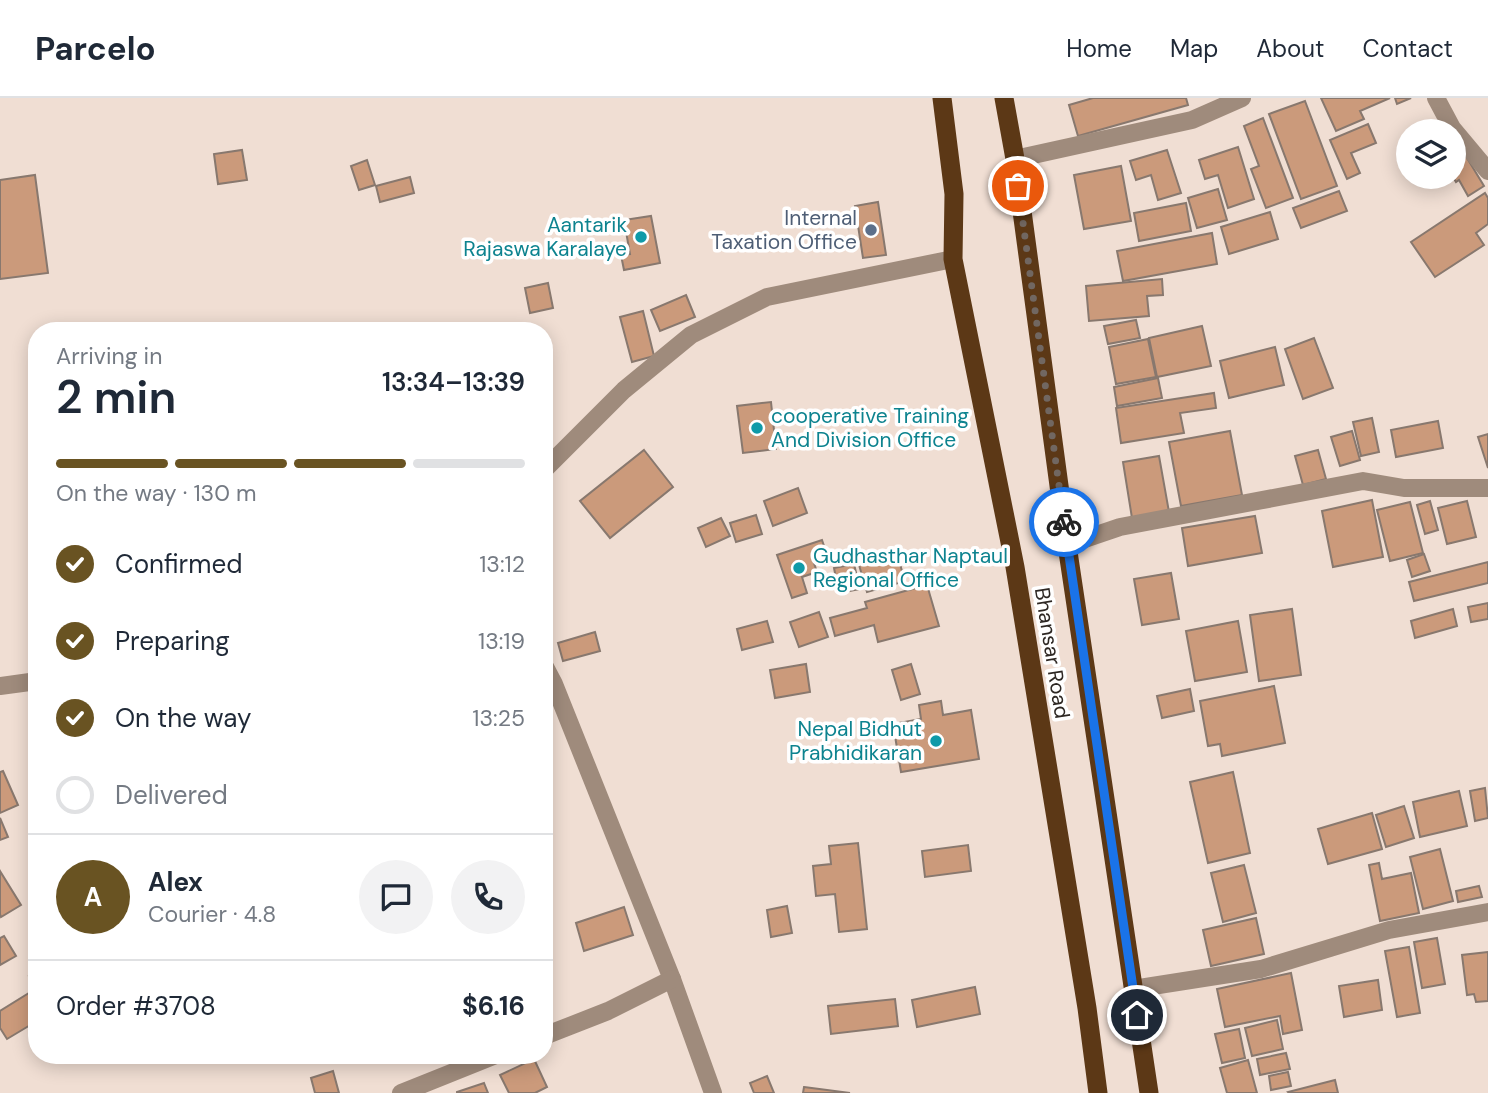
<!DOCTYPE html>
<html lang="en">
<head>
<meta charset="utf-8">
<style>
	:root { --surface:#fff; --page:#f2f2f3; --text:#1f2937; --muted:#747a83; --line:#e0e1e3; --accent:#695322 }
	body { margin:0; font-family:"DM Sans",sans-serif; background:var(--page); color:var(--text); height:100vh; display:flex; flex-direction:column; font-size:26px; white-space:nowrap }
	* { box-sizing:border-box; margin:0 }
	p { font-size:23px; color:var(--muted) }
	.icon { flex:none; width:38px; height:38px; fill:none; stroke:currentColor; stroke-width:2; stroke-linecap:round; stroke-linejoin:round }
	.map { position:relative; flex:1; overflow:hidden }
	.drawer { position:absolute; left:28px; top:224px; width:525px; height:742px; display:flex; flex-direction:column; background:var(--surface); border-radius:28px; box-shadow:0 4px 18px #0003 }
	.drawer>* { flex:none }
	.tools { position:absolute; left:1396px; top:21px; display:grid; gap:14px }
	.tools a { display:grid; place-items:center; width:70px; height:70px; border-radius:50%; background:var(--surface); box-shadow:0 4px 18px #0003; font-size:35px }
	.pin { position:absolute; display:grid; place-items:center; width:60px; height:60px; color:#fff; margin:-30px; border:4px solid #fff; border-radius:50%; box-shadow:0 2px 7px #0007 }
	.courier { position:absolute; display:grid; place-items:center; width:70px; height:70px; margin:-35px; border:5px solid #1a73e8; border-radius:50%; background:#fff; color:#222; box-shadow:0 2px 9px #0007 }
	.head em { font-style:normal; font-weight:600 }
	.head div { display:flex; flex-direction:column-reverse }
	.head { display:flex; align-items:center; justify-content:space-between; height:119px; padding:0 28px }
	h1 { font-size:46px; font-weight:600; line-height:52px }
	.bar { display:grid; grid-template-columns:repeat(4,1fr); gap:10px 7px; align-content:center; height:84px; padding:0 28px }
	.bar i { height:9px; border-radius:5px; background:var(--line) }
	.bar .active { background:var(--accent) }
	.bar p { grid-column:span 4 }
	.line { display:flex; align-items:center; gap:18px; padding:0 28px; border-top:2px solid var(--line) }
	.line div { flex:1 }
	.round { display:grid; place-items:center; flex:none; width:74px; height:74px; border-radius:37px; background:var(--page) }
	ol { padding:0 28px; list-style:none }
	li { display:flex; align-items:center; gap:21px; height:77px }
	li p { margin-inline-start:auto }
	li .icon { padding:7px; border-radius:50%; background:var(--accent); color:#fff; stroke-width:4 }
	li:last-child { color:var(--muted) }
	li i { width:38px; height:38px; border:4px solid var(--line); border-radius:50% }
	header { display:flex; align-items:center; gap:42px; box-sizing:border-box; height:98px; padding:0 35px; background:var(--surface); border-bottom:2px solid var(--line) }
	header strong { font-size:33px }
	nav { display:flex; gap:38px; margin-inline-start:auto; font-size:24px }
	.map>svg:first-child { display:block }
</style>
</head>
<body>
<header>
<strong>Parcelo</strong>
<nav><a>Home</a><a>Map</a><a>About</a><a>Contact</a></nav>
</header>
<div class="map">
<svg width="1488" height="995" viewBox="0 0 1488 995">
	<rect width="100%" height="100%" fill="#f0ded3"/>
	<!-- building -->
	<g fill="#cb9a7b" stroke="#88786e" stroke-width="2">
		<path d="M1093,0H1186L1188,7L1078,38L1069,7Z"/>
		<path d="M1321,0H1390L1360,13L1364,21L1336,33Z"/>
		<path d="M1395,0H1411L1397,6Z"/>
		<path d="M1305,3L1337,88L1301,101L1269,16Z"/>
		<path d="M1263,20L1293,100L1266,110L1251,71L1259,68L1244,28Z"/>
		<path d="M1368,26L1376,45L1351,55L1360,75L1347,81L1330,42Z"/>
		<path d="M1238,49L1254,101L1228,110L1218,77L1205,81L1199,62Z"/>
		<path d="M242,52L247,82L218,86L214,56Z"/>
		<path d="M1167,52L1181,95L1158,102L1151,77L1136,82L1130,63Z"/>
		<path d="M1464,55L1484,88L1468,98L1459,82L1456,84L1453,79L1454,61Z"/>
		<path d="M367,62L375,87L359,92L351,68Z"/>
		<path d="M1121,68L1131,123L1084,131L1074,77Z"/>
		<path d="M35,77L48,175L0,181V82Z"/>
		<path d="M410,79L414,95L380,104L376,88Z"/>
		<path d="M1218,91L1227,122L1197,130L1188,100Z"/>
		<path d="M1339,93L1347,113L1301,130L1293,110Z"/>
		<path d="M1485,95L1488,100V126L1476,135L1484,147L1435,179L1411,144Z"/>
		<path d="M878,104L886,157L863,160L855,108Z"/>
		<path d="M1186,105L1191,133L1139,143L1134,115Z"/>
		<path d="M1270,114L1278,141L1229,156L1221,129Z"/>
		<path d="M651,118L660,165L624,172L621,157L630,156L624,122Z"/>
		<path d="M1212,135L1217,166L1123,183L1117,153Z"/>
		<path d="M1162,181L1163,197L1147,198L1149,218L1089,223L1086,188Z"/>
		<path d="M548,185L553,210L530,215L525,190Z"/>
		<path d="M686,197L695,219L660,233L651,212Z"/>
		<path d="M643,213L654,258L632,264L620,219Z"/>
		<path d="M1136,222L1140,240L1108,246L1104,228Z"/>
		<path d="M1202,228L1211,268L1157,279L1149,240Z"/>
		<path d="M1314,240L1333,290L1303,301L1285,251Z"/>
		<path d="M1148,241L1156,279L1116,286L1109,249Z"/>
		<path d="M1275,249L1284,287L1229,300L1220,263Z"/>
		<path d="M1158,280L1162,300L1117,308L1114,289Z"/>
		<path d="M1214,295L1216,310L1180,315L1184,335L1121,345L1116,310Z"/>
		<path d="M771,304L776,351L743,355L737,308Z"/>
		<path d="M1372,320L1379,354L1361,358L1353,324Z"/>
		<path d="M1438,323L1443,350L1396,359L1391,332Z"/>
		<path d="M1230,333L1242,397L1181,408L1169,344Z"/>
		<path d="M1352,333L1360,362L1340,368L1331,339Z"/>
		<path d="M1488,336V370L1478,339Z"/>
		<path d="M644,352L673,389L610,440L580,403Z"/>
		<path d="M1318,352L1326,381L1303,387L1295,358Z"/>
		<path d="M1159,358L1169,414L1132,420L1123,364Z"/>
		<path d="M798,390L807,415L773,428L764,403Z"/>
		<path d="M1372,402L1383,459L1333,469L1322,413Z"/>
		<path d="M1430,403L1438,432L1425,436L1417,407Z"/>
		<path d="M1467,403L1476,439L1447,446L1438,410Z"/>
		<path d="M1410,404L1423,455L1390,463L1377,412Z"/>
		<path d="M756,417L762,436L736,444L730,425Z"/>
		<path d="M1255,418L1262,455L1188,468L1182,430Z"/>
		<path d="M721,420L730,438L706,449L698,430Z"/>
		<path d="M822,442L828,460L814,465L817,474L802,479L807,495L792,500L777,457Z"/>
		<path d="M897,456L905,483L867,494L859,467Z"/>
		<path d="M1424,456L1430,473L1412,479L1407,462Z"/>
		<path d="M1488,464V485L1414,503L1409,484Z"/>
		<path d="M854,466L860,491L839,495L834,470Z"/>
		<path d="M1171,475L1179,521L1142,527L1134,481Z"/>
		<path d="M927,487L939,528L878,544L874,527L835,538L830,520L867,510L865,504Z"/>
		<path d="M1488,505V521L1471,524L1468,509Z"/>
		<path d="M1292,511L1301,577L1259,583L1250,517Z"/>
		<path d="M1453,511L1457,528L1415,540L1411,523Z"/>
		<path d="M819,514L828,539L799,549L790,524Z"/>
		<path d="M767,523L773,544L742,552L737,531Z"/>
		<path d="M1238,523L1247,574L1195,583L1186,533Z"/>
		<path d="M595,534L600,553L563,563L558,545Z"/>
		<path d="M806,566L810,594L775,600L770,572Z"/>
		<path d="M911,566L920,596L901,602L892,572Z"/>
		<path d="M1274,588L1285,645L1222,658L1220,646L1208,648L1200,603Z"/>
		<path d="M1190,591L1194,613L1162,620L1157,598Z"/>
		<path d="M941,603L943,617L971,612L979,661L901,674L893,626L921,621L919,607Z"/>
		<path d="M3,673L18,707L0,715V674Z"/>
		<path d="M1233,674L1250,755L1208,765L1190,684Z"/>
		<path d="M1485,690L1488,720L1475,723L1470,693Z"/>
		<path d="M1459,693L1467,728L1420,739L1413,704Z"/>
		<path d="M1404,708L1414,740L1386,749L1376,717Z"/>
		<path d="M1372,715L1382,751L1328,766L1318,731Z"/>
		<path d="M0,720L8,739L0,742Z"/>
		<path d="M858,745L867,831L839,834L835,796L816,798L813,768L831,766L829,748Z"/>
		<path d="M968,747L971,773L925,779L922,753Z"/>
		<path d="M1440,751L1453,803L1423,811L1410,759Z"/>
		<path d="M1379,765L1382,781L1411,775L1419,815L1380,823L1369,767Z"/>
		<path d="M1244,767L1256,815L1223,824L1211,775Z"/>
		<path d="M0,773L21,807L1,819L0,816Z"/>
		<path d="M1479,788L1482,799L1458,804L1456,793Z"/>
		<path d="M787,808L792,835L771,839L767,812Z"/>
		<path d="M624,809L633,837L584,853L576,825Z"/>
		<path d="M1256,820L1264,856L1211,868L1203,832Z"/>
		<path d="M4,838L16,858L0,867V840Z"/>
		<path d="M1437,840L1445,886L1422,890L1414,844Z"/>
		<path d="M1409,849L1420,915L1397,919L1385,853Z"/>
		<path d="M1488,854V903L1476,904L1474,896L1467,897L1462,857Z"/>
		<path d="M37,873V889L29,878Z"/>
		<path d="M1291,875L1302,932L1283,936L1280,918L1225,929L1217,891Z"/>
		<path d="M1378,882L1382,912L1344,919L1339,888Z"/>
		<path d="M975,889L980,916L917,929L912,902Z"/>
		<path d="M37,890V923L7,941L0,930V913Z"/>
		<path d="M895,901L898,928L831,936L828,908Z"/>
		<path d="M1277,922L1283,951L1252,958L1245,930Z"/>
		<path d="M1239,931L1245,960L1222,965L1215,936Z"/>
		<path d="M1286,955L1290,971L1260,977L1257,961Z"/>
		<path d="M534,961L547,989L535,995H509L500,977Z"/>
		<path d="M1248,962L1257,995H1227L1220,970Z"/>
		<path d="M333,973L339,995H315L311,980Z"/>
		<path d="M1288,974L1291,988L1271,992L1269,978Z"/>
		<path d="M767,978L774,995H754L750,985Z"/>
		<path d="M1335,982L1338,995H1289L1288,994Z"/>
		<path d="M484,985L488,995H457V994Z"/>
		<path d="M804,989L850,995H803Z"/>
	</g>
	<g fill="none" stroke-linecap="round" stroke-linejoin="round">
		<!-- minor -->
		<g stroke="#9f8b7c" stroke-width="18">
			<path d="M1436,0L1452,30L1488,73"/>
			<path d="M1015,61L1192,22L1242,0"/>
			<path d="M544,372L624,292L691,237L767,199L953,161"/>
			<path d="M1067,447L1120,429L1363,383L1404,390H1488"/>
			<path d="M544,567L554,586L672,881L713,995"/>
			<path d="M0,588L37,583"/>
			<path d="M1133,891L1261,871L1389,832L1488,814"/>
			<path d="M544,938L608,913L672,881"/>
			<path d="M401,995L496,957"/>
		</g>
		<!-- trunk -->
		<g stroke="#5c3816" stroke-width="19">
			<path d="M942,0L954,96L953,161L1015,469L1087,910L1098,995"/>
			<path d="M1004,0L1015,61L1067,447L1149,995"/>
		</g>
	</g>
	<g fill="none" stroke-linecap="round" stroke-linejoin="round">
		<!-- done -->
		<path stroke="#716761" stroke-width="7" stroke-dasharray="0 12.6" d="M1018,88L1064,424"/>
		<!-- route -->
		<path stroke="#1a73e8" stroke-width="9" d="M1064,424L1137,917"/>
	</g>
	<!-- markers -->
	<circle fill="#5c6f8a" stroke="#fff" stroke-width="2.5" cx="871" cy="132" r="7"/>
	<g fill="#0f9aa8" stroke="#fff" stroke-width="2.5">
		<circle cx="641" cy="139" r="7"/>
		<circle cx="757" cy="330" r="7"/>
		<circle cx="799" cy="470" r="7"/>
		<circle cx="936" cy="643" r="7"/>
	</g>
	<g text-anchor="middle" stroke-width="7" stroke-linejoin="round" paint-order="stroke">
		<!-- service labels -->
		<g font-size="21" fill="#4e5e75" stroke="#fff" text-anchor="end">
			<text x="857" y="127">Internal<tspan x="857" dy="24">Taxation Office</tspan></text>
		</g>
		<!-- culture labels -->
		<g font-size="21" fill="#0d838f" stroke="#fff" text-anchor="end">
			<text x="627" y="134">Aantarik<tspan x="627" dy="24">Rajaswa Karalaye</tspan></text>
			<text x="771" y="325" text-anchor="start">cooperative Training<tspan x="771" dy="24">And Division Office</tspan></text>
			<text x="813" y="465" text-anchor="start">Gudhasthar Naptaul<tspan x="813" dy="24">Regional Office</tspan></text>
			<text x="922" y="638">Nepal Bidhut<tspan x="922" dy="24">Prabhidikaran</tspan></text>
		</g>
		<!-- street labels -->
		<g font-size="21" fill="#2d2723" stroke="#fff">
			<text transform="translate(1052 555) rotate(81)" y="7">Bhansar Road</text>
		</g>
	</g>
</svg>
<div class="tools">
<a><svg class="icon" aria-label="layers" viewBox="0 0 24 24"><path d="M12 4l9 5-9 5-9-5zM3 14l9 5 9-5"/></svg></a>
</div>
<div class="pin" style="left:1018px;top:88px;background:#ea580c"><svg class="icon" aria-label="bag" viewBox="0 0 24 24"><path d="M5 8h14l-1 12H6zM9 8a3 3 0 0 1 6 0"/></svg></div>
<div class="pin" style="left:1137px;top:917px;background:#1f2937"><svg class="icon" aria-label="home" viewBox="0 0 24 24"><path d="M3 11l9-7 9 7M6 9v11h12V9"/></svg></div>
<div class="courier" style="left:1064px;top:424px"><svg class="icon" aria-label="bike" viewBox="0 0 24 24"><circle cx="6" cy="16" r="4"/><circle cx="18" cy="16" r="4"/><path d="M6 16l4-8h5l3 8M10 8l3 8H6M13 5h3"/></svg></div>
<section class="drawer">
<div class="head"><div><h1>2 min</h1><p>Arriving in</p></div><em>13:34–13:39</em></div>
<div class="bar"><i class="active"></i><i class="active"></i><i class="active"></i><i></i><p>On the way · 130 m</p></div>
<ol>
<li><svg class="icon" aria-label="check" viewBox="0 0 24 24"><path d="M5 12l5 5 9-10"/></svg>Confirmed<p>13:12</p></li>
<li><svg class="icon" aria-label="check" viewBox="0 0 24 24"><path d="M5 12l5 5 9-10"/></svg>Preparing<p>13:19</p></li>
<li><svg class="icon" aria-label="check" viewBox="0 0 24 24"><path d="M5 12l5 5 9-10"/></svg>On the way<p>13:25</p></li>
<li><i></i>Delivered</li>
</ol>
<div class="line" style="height:126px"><b class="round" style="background:var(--accent);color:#fff">A</b><div><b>Alex</b><p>Courier · 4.8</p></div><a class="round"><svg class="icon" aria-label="chat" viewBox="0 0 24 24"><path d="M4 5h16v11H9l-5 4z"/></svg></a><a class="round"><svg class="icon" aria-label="phone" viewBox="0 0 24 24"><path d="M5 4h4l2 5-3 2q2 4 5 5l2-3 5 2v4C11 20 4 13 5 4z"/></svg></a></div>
<div class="line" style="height:91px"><div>Order #3708</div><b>$6.16</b></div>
</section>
</div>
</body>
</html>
